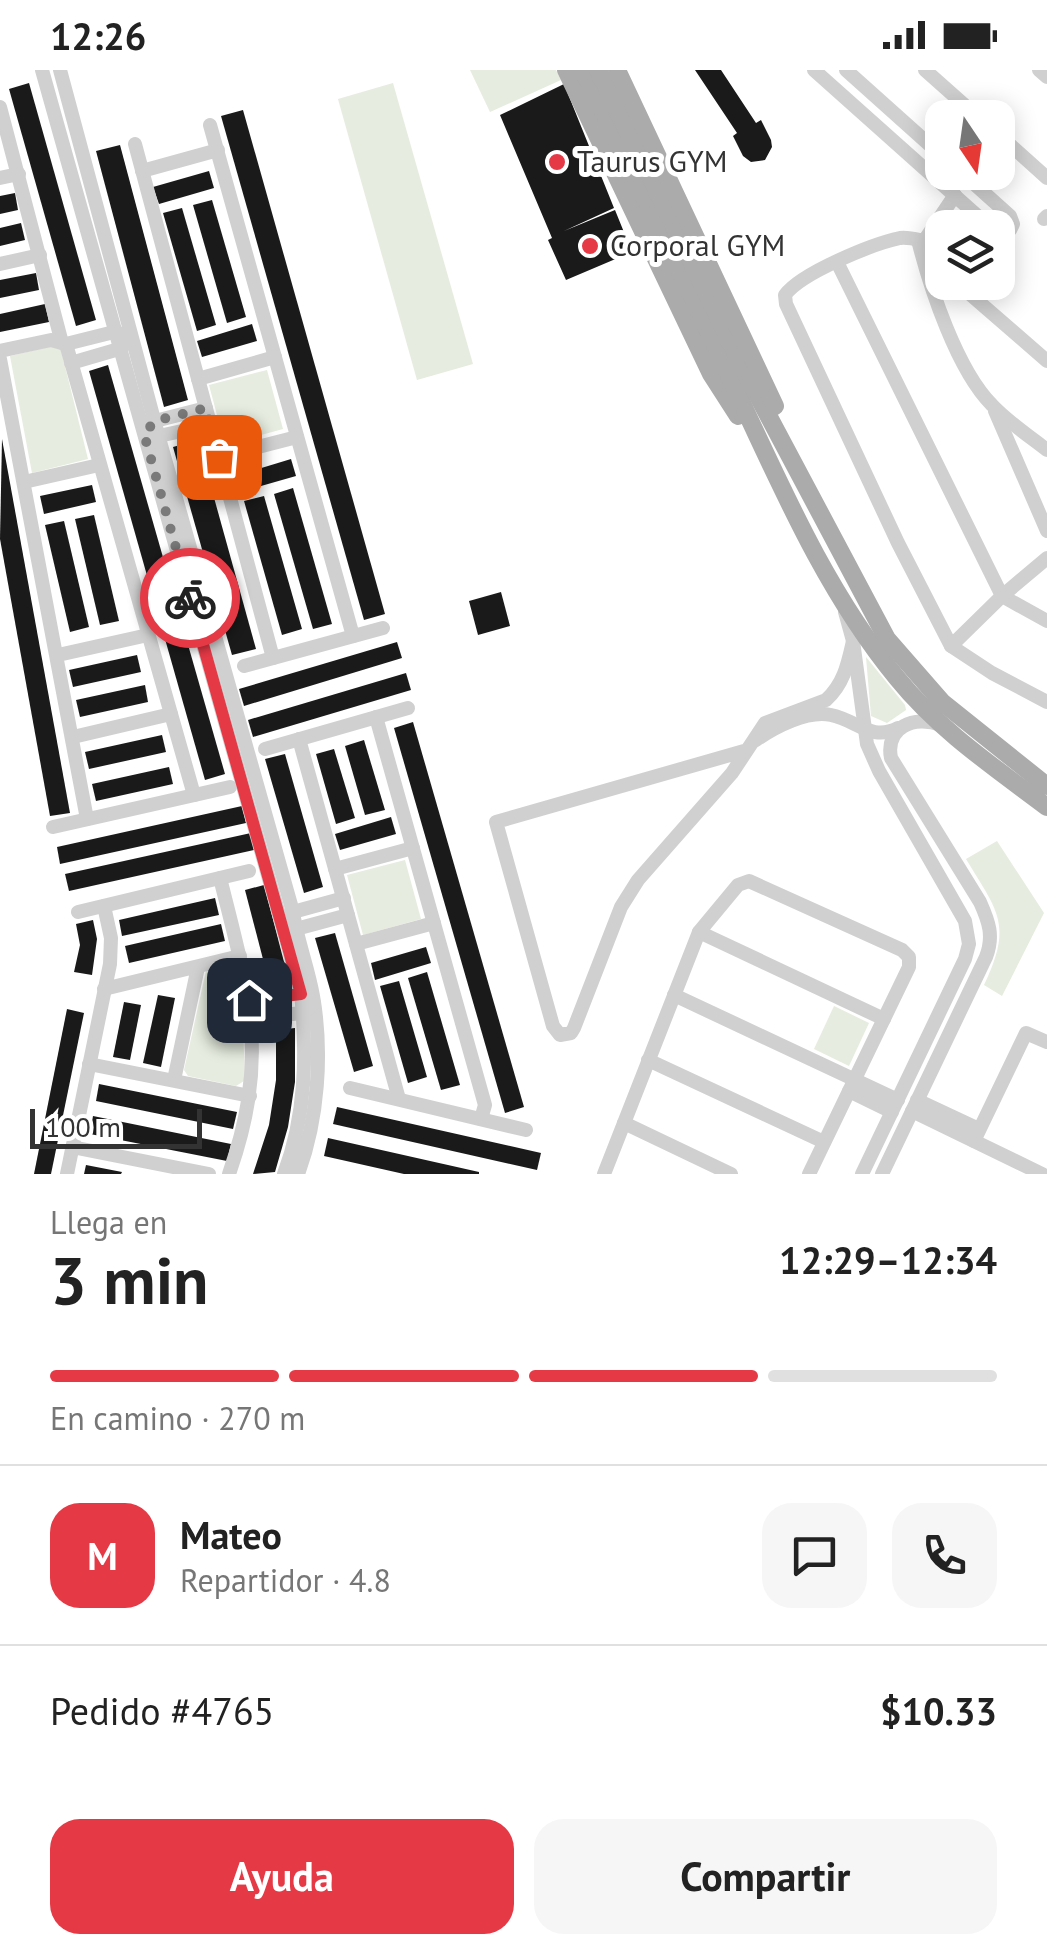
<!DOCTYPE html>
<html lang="es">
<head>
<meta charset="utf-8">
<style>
	:root { --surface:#fff; --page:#f6f6f6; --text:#222; --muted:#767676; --line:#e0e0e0; --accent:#e63946 }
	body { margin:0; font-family:"PT Sans",sans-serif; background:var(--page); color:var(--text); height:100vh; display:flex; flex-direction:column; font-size:38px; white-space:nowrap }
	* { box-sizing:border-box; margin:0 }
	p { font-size:32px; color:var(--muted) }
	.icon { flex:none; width:55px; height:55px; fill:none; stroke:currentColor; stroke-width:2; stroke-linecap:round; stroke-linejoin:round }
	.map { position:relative; height:1104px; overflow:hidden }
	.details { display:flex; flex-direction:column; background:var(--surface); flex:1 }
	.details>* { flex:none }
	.needle { width:65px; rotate:167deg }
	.fabs { position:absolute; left:925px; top:30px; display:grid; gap:20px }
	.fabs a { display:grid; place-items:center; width:90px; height:90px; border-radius:20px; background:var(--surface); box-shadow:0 5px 25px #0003; font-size:50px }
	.scale { position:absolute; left:30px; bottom:25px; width:172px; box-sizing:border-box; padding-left:10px; border:5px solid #333; border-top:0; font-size:28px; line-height:35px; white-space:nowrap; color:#333; -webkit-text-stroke:8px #fff; paint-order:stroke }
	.pin { position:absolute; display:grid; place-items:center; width:85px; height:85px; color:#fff; margin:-42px; border-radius:20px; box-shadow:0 5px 15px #0006 }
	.courier { position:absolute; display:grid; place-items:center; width:100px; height:100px; margin:-50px; border:8px solid #e63946; border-radius:50%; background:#fff; color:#222; box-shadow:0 2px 12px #0007 }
	.head em { font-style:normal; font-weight:800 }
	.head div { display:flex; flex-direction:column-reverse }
	.head { display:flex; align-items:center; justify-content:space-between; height:170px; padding:0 50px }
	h1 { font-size:65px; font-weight:800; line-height:75px }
	.bar { display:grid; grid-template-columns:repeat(4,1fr); gap:15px 10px; align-content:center; height:120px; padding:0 50px }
	.bar i { height:12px; border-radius:8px; background:var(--line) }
	.bar .selected { background:var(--accent) }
	.bar p { grid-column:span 4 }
	.line { display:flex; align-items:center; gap:25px; padding:0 50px; border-top:2px solid var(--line) }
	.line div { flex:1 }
	.round { display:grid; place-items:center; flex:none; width:105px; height:105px; border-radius:30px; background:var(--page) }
	.primary-button { display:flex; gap:20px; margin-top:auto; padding:20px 50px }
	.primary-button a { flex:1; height:115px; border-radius:30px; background:var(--accent); color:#fff; font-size:40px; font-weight:800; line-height:115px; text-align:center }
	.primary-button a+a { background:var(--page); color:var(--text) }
	.status { display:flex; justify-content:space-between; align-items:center; height:70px; padding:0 50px; background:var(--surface); direction:ltr }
	.status svg { height:28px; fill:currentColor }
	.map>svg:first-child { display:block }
</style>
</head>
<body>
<div class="status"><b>12:26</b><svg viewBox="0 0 49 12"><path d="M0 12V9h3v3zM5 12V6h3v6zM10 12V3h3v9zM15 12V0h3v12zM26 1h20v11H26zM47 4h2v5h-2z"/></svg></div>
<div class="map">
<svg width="1047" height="1104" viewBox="0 0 1047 1104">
	<rect width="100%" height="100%" fill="#fff"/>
	<!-- green -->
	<g fill="#e6ecdf">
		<path d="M470,0H556L561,10L490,42Z"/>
		<path d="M393,13L473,294L417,310L338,29Z"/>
		<path d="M53,276L61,280L88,389L32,403L10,286Z"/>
		<path d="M267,300L283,359L225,375L209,315Z"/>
		<path d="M866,587L905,635L906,640L887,653L871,646Z"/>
		<path d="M997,771L1044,843L1002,926L984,915C1013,854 998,842 966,789Z"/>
		<path d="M405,790L421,849L363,865L347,805Z"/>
		<path d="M228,896L233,899C242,936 245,973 244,1011L236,1016L188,1006L184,1000L206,901Z"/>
		<path d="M834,936L869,953L849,996L814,979Z"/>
	</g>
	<!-- building -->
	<g fill="#1a1a1a">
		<path d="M695,0H721L756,53L761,50L771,70L772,77L765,90L751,92L743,86L733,66L737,63Z"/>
		<path d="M29,13L96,250L76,256L9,19Z"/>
		<path d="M564,14L614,138L564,161L615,140L632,182L566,210L548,170L552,168L500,45Z"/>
		<path d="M243,40L385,544L364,550L221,46Z"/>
		<path d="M120,75L188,330L164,337L96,81Z"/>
		<path d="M209,101L214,118L159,134L153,117Z"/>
		<path d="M15,123L18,140L0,144V126Z"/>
		<path d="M212,130L246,247L227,253L193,135Z"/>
		<path d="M182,138L216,255L197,261L163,143Z"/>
		<path d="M21,153L25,170L0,176V158Z"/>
		<path d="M36,203L39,220L0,228V210Z"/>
		<path d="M45,234L49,252L0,262V244Z"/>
		<path d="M252,254L257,271L202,287L197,271Z"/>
		<path d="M108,295L225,704L205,710L89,301Z"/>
		<path d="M2,369L70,743L50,746L0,469Z"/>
		<path d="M198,370L256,579L232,585L173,377Z"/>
		<path d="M291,389L296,406L240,422L235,406Z"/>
		<path d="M92,415L96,432L44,444L40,426Z"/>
		<path d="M293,418L332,554L313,559L274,424Z"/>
		<path d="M264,426L302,559L282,565L244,431Z"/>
		<path d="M94,445L119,551L100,555L75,449Z"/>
		<path d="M64,451L89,557L70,562L45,455Z"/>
		<path d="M501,522L510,556L478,565L469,531Z"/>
		<path d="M397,572L402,588L244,636L239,619Z"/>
		<path d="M137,585L141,602L73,617L69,600Z"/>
		<path d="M406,603L411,620L253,667L248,650Z"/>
		<path d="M145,615L148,632L80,647L76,630Z"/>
		<path d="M413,652L524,1037L505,1043L394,658Z"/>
		<path d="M162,665L166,682L89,699L85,682Z"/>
		<path d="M364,670L385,740L365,745L345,676Z"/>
		<path d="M334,679L355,748L336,754L316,684Z"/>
		<path d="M285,684L323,817L304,823L265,689Z"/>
		<path d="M169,697L173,714L96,731L92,714Z"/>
		<path d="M242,736L246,753L60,794L57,777Z"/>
		<path d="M391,747L396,764L340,780L335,764Z"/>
		<path d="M251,763L254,780L69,821L65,804Z"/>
		<path d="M264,815L289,911L270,916L245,820Z"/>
		<path d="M215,828L219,845L122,866L119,850Z"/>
		<path d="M93,850L97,869L92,905L74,902L80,875L76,854Z"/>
		<path d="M221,854L225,871L129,893L125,876Z"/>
		<path d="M335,863L373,996L354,1002L315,868Z"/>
		<path d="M426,877L431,893L375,910L371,893Z"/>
		<path d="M427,902L460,1015L441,1020L408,908Z"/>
		<path d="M399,911L427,1007L408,1013L380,916Z"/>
		<path d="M158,925L175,928L161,997L143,993Z"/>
		<path d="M124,932L141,935L130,990L113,987Z"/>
		<path d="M67,939L84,943L51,1104H34Z"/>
		<path d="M295,958V1012L288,1057L275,1102L253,1104L269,1055L276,1010V960Z"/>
		<path d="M99,1014L237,1042L233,1059L96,1031Z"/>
		<path d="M337,1037L541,1083L537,1100L333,1054Z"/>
		<path d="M93,1046L231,1074L227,1091L90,1064Z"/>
		<path d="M328,1068L479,1102V1104H404L324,1086Z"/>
		<path d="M86,1095L122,1102L121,1104H84Z"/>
	</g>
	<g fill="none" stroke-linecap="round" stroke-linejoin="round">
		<!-- minor -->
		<g stroke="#d0d0d0" stroke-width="14">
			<path d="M42,0L301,923C307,984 306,1046 284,1104"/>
			<path d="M60,0L159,368L293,842C297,870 308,897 313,926C323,983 318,1050 298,1104"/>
			<path d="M814,0L991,158"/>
			<path d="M846,0L942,86"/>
			<path d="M925,0L979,48"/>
			<path d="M1039,0L1047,7"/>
			<path d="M0,37L62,273L66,274L194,725"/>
			<path d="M210,55L353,566"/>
			<path d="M998,64L1047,108"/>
			<path d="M135,74L273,588"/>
			<path d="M142,101L218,80"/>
			<path d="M961,102L1010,146L1013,154L1010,160L998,162"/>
			<path d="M0,108L19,104"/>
			<path d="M955,125L924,171C915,169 908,167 900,168C872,174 801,203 785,225L786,234L898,473L951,576L1002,526L1047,551"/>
			<path d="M1044,149L1047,146"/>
			<path d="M918,170C930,218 957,300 992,335C1008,352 1029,366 1047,380"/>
			<path d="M924,172L942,199"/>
			<path d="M837,192L1002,526L1047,488"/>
			<path d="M0,194L40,185"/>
			<path d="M956,212L1047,291"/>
			<path d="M66,274L114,262L122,264"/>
			<path d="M0,281L51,270L62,273"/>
			<path d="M0,289L87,749"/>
			<path d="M71,293L119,279L125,274"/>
			<path d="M198,309L275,287"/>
			<path d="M995,341L1047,461"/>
			<path d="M151,357L155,351L206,338"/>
			<path d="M154,367L210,355"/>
			<path d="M219,387L297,367"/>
			<path d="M24,412L99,395"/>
			<path d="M845,542L853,571L867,674L879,701L965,851L969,874L965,889L862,1104"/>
			<path d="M951,576L992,603L1047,632"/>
			<path d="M58,585L148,565"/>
			<path d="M244,596L383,558"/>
			<path d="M376,647L485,1035L481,1049"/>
			<path d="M73,667L171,644"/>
			<path d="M299,669L399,1029"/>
			<path d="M756,670C775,657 807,640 831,645C857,650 871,672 898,658"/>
			<path d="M265,679L408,638"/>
			<path d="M744,681L496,752L553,956L560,965L571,963L574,958L621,837L638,810L732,703L765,653L826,630C844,614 848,593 853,571"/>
			<path d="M53,757L230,717"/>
			<path d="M335,799L413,778"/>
			<path d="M220,808C249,923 270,987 229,1104"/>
			<path d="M344,828L293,842L283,854L296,859L348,845"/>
			<path d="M78,842L249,801"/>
			<path d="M699,862L884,949"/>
			<path d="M356,874L434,853"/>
			<path d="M104,919L240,886"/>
			<path d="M674,925L898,1030"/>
			<path d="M249,930L301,923L314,933L303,943L252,948"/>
			<path d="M648,990L824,1072"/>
			<path d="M89,994L250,1026"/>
			<path d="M174,1010L198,897"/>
			<path d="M350,1018L526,1060"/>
			<path d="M849,1021L892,1042"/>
			<path d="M917,1030L979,1059"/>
			<path d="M912,1041L1042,1104"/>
			<path d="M624,1053L731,1104"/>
			<path d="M974,1071L1026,963L1047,972"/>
			<path d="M72,1077L209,1104"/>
			<path d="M67,1104L110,894L111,868L104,836"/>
			<path d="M604,1104L699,862L738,815L749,811L902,880L909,887V897L809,1104"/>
			<path d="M882,1104L986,887C994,866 989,852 980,832L891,688C885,657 914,645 941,655"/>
		</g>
		<!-- major -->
		<g stroke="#ababab" stroke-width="18">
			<path d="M566,0L711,304L738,346"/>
			<path d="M583,0C634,105 685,210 734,316C781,416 826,522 897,608C939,660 994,697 1047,737"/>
			<path d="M598,0L744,300L887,569L942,632L1047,716"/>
			<path d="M617,0L775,336"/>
		</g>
	</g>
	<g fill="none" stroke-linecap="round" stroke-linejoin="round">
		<!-- done -->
		<path stroke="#7a7a7a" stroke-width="10" stroke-dasharray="0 18" d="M190,528L144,364L155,351L206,338L219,387"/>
		<!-- route -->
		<path stroke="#e63946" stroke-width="12" d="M190,528L301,924L249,930"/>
	</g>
	<!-- markers -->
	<g fill="#e63946" stroke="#fff" stroke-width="4">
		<circle cx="557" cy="92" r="10"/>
		<circle cx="590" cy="176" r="10"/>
	</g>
	<g text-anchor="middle" stroke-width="10" stroke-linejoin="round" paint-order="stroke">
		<!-- poi labels -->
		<g font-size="30" fill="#333" stroke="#fff" text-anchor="start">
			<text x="577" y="102">Taurus GYM</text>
			<text x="610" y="186">Corporal GYM</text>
		</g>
	</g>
</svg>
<div class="fabs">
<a><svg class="needle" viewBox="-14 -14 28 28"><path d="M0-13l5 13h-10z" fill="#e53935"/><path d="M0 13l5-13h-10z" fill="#767676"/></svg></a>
<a><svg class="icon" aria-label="layers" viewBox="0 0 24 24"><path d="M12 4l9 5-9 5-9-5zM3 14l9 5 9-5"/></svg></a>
</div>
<div class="scale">100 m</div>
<div class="pin" style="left:219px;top:387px;background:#ea580c"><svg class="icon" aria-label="bag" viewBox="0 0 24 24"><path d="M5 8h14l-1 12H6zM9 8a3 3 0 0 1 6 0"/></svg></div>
<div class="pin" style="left:249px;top:930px;background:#1f2937"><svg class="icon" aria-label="home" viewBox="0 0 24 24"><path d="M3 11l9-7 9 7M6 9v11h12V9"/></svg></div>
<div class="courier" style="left:190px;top:528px"><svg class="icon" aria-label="bike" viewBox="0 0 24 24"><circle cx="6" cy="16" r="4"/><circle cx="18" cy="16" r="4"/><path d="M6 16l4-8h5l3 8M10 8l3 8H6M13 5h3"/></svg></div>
</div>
<section class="details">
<div class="head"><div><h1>3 min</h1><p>Llega en</p></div><em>12:29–12:34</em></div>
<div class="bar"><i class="selected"></i><i class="selected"></i><i class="selected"></i><i></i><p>En camino · 270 m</p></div>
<div class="line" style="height:180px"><b class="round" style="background:var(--accent);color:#fff">M</b><div><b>Mateo</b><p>Repartidor · 4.8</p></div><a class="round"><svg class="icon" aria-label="chat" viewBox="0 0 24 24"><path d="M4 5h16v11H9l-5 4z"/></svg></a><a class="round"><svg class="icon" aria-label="phone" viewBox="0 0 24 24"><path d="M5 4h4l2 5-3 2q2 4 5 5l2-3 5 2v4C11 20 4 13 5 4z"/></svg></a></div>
<div class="line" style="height:130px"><div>Pedido #4765</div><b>$10.33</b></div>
<div class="primary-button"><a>Ayuda</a><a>Compartir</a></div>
</section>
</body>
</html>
